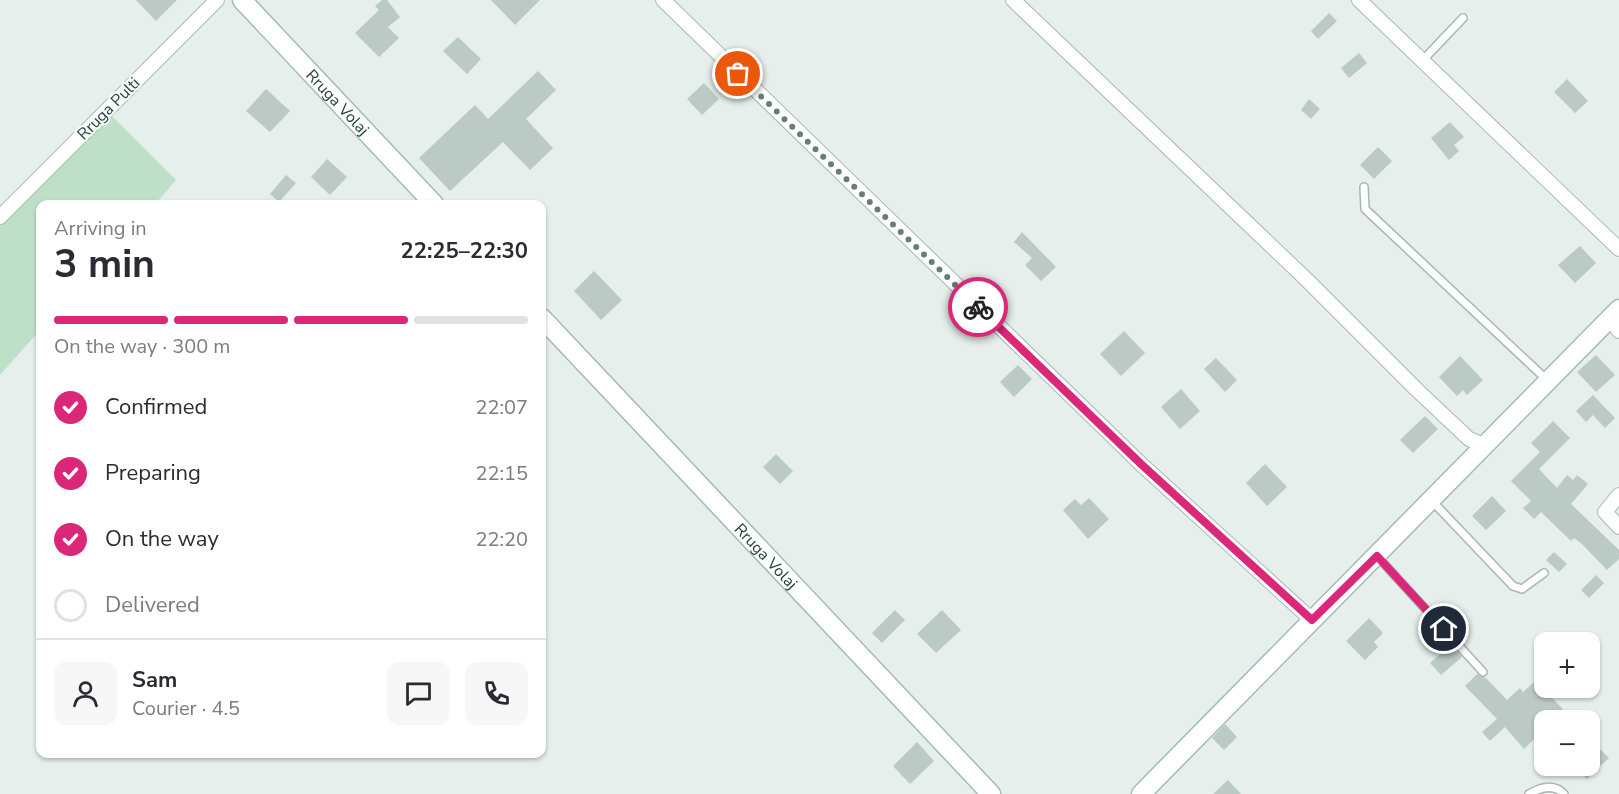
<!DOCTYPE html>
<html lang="en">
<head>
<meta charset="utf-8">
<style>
	:root { --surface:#fff; --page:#f7f7f7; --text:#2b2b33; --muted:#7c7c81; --line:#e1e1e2; --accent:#db2777 }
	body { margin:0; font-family:"Nunito Sans",sans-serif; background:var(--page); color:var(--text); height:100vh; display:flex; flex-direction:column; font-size:22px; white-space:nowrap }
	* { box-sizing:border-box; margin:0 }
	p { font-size:20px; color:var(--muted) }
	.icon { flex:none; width:33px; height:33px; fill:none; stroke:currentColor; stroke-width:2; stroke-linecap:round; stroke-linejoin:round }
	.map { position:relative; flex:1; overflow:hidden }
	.details { position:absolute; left:36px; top:200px; width:510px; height:558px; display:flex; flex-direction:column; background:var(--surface); border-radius:12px; box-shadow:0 2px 4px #0004 }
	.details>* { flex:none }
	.tools { position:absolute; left:1534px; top:632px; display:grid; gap:12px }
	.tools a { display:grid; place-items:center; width:66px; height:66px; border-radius:12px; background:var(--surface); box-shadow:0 2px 4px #0004; font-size:30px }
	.pin { position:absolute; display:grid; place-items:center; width:51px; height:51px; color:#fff; margin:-26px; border:3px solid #fff; border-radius:50%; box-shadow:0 2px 6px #0007 }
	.courier { position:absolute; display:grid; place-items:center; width:60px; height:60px; margin:-30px; border:4px solid #db2777; border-radius:50%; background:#fff; color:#222; box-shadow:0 2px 8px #0007 }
	.overview em { font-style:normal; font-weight:700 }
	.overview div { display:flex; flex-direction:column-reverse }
	.overview { display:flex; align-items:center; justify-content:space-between; height:102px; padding:0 18px }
	h1 { font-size:39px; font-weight:700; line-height:45px }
	.bar { display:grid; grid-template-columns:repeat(4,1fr); gap:9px 6px; align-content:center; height:72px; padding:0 18px }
	.bar i { height:8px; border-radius:4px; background:var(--line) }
	.bar .current { background:var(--accent) }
	.bar p { grid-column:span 4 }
	.line { display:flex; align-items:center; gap:15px; padding:0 18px; border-top:2px solid var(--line) }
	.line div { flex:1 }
	.round { display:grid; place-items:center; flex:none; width:63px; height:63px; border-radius:12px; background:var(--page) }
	ol { padding:0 18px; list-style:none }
	li { display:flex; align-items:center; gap:18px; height:66px }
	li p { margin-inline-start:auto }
	li .icon { padding:6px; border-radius:50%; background:var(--accent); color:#fff; stroke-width:4 }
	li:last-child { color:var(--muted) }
	li i { width:33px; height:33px; border:3px solid var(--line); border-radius:50% }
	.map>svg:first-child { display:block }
</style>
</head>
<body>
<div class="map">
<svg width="1619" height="794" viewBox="0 0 1619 794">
	<rect width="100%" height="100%" fill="#e6efeb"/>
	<!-- green -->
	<path fill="#bfe0c8" d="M109,113L176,180L155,204H40V330L0,375V222Z"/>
	<!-- building -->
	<g fill="#bbcac4">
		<path d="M136,0H177L156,21Z"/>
		<path d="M382,0H387L400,17L388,27L399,38L379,57L355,33L379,10L375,6Z"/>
		<path d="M491,0H540L515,25Z"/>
		<path d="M1329,13L1337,21L1318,39L1311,31Z"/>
		<path d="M458,37L481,59L467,74L443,51Z"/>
		<path d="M1359,53L1367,63L1349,78L1341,68Z"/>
		<path d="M538,71L556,90L526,119L553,148L530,170L503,142L450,191L419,158L475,105L488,119Z"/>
		<path d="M1567,79L1588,101L1575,113L1554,92Z"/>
		<path d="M704,83L719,99L702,115L687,99Z"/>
		<path d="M266,89L290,111L270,132L246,111Z"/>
		<path d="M1309,99L1320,109L1311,119L1301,110Z"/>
		<path d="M1450,122L1464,137L1454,145L1459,151L1449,160L1431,138Z"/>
		<path d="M1378,147L1392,161L1374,179L1360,165Z"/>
		<path d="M327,159L347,177L330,195L311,177Z"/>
		<path d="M286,175L296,183L279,202L270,194Z"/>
		<path d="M1022,232L1056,267L1041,281L1025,265L1032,258L1014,242Z"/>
		<path d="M1580,246L1596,263L1575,283L1558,265Z"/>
		<path d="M594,271L622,300L601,320L574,291Z"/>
		<path d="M1124,331L1145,353L1121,376L1100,354Z"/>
		<path d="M1596,355L1615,375L1596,392L1577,372Z"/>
		<path d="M1460,356L1483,380L1467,395L1463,390L1457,396L1439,377Z"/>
		<path d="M1216,358L1237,380L1225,392L1204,369Z"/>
		<path d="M1018,365L1032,379L1014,397L1000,382Z"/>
		<path d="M1181,389L1200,411L1180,429L1161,407Z"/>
		<path d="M1593,395L1615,418L1605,428L1593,415L1586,422L1576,411Z"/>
		<path d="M1425,416L1438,429L1413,453L1400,440Z"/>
		<path d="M1553,421L1570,438L1539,469L1557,488L1567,475L1573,480L1577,475L1588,484L1571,504L1619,550V559L1607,570L1582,544L1574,538L1571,541L1541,512L1534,519L1523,508L1531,501L1511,481L1540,452L1531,443Z"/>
		<path d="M776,454L793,471L780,484L763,467Z"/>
		<path d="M1265,464L1287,487L1267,506L1246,483Z"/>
		<path d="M1492,496L1506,511L1486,530L1472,516Z"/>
		<path d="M1089,498L1109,519L1088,539L1063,510L1075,499L1081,505Z"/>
		<path d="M1554,552L1567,564L1559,572L1546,560Z"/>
		<path d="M1596,575L1604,583L1589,598L1581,590Z"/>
		<path d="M895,610L905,620L882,643L872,633Z"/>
		<path d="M942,610L961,630L936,653L917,634Z"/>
		<path d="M1369,618L1383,633L1374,642L1378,647L1365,660L1346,641Z"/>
		<path d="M1451,645L1462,657L1441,675L1430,663Z"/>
		<path d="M1545,672V687H1553L1548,694L1563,709L1552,720H1545V729L1524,749L1505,727L1490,741L1482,732L1497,719L1465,686L1477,674L1487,679L1507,700L1520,688L1523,692Z"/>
		<path d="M1225,724L1237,737L1224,750L1212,738Z"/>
		<path d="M1590,739L1609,758L1587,779L1573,765H1590Z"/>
		<path d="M917,742L934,761L910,784L893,766Z"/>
		<path d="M1228,780L1241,794H1213Z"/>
	</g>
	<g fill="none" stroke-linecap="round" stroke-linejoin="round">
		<defs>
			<g id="lane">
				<path d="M1422,61L1463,18"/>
				<path d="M1364,187L1365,209L1547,380"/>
				<path d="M1432,501L1513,586L1522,589L1544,573"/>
				<path d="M1377,556L1483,672"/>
				<path d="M1529,794C1541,787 1554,783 1564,794"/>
			</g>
			<g id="street">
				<path d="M663,0L1141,464L1312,620"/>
				<path d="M1013,0L1307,280L1417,390L1469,439L1484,445"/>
				<path d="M1359,0L1619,249"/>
				<path d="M0,217L217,0"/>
				<path d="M1610,319L1619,331"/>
				<path d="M1619,495L1605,512L1619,527"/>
			</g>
			<g id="secondary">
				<path id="s1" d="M242,0L434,204"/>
				<path id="s2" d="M542,318L991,794"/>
				<path d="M1141,794L1619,309"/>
			</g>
		</defs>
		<!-- lane casing -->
		<use href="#lane" stroke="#a8b8b2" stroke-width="10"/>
		<!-- street casing -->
		<use href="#street" stroke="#a8b8b2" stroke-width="16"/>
		<!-- secondary casing -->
		<use href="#secondary" stroke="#a4bbb3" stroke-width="21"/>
		<!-- lane -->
		<use href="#lane" stroke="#fff" stroke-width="7"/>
		<!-- street -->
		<use href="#street" stroke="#fff" stroke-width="14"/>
		<!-- secondary -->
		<use href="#secondary" stroke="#fff" stroke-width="18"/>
	</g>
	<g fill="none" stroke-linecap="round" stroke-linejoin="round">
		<!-- done -->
		<path stroke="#687f78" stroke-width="6" stroke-dasharray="0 10.8" d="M738,74L978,307"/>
		<!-- route -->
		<path stroke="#db2777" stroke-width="8" d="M978,307L1141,464L1312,620L1377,556L1444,629"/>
	</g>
	<g text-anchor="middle" stroke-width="4.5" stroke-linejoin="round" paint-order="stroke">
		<!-- street labels -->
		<g font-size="16" fill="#24423a" stroke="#f7fbf9">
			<text dy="6" stroke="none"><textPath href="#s1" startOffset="140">Rruga Volaj</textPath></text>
			<text transform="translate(108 108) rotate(-45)" y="6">Rruga Pulti</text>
			<text dy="6" stroke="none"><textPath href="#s2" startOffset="327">Rruga Volaj</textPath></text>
		</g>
	</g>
</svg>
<div class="tools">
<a>+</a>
<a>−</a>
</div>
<div class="pin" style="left:738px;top:74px;background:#ea580c"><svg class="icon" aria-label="bag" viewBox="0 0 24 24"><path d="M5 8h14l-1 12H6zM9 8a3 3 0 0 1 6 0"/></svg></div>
<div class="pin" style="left:1444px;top:629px;background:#1f2937"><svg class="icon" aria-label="home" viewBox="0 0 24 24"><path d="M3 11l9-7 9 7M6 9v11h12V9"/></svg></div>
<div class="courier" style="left:978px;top:307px"><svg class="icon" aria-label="bike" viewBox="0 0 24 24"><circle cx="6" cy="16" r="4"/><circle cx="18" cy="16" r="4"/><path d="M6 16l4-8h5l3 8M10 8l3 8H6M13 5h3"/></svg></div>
<section class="details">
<div class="overview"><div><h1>3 min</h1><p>Arriving in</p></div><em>22:25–22:30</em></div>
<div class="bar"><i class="current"></i><i class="current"></i><i class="current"></i><i></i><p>On the way · 300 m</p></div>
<ol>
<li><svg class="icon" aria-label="check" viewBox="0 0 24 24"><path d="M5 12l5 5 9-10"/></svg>Confirmed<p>22:07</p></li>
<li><svg class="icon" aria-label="check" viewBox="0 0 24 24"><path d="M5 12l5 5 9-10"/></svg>Preparing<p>22:15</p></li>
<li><svg class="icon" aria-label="check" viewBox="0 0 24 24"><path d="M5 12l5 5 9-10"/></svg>On the way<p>22:20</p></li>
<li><i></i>Delivered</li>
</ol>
<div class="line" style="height:108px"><a class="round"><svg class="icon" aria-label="person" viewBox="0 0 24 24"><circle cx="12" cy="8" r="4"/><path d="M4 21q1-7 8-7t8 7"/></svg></a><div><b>Sam</b><p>Courier · 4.5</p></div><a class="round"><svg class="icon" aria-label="chat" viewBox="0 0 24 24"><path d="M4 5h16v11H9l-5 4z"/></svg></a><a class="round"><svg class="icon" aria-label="phone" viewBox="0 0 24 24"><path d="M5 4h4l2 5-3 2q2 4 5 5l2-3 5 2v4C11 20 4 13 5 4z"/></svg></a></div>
</section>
</div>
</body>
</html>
